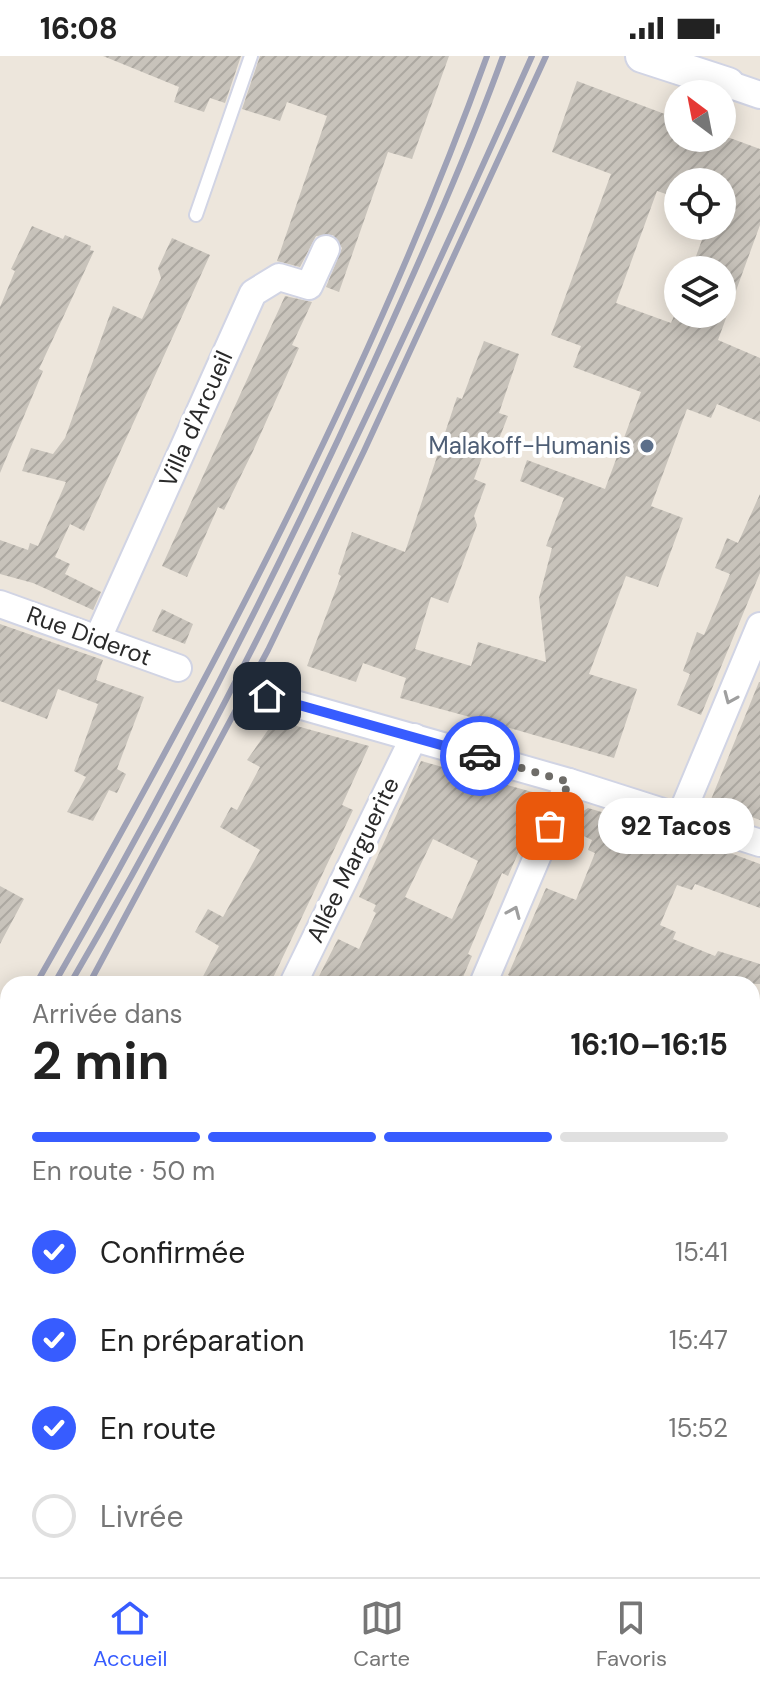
<!DOCTYPE html>
<html lang="fr">
<head>
<meta charset="utf-8">
<style>
	:root { --surface:#fff; --page:#f6f6f6; --text:#222; --muted:#767676; --line:#e0e0e0; --accent:#375cff }
	body { margin:0; font-family:"DM Sans",sans-serif; background:var(--page); color:var(--text); height:100vh; display:flex; flex-direction:column; font-size:30px; white-space:nowrap }
	* { box-sizing:border-box; margin:0 }
	p { font-size:26px; color:var(--muted) }
	.icon { flex:none; width:44px; height:44px; fill:none; stroke:currentColor; stroke-width:2; stroke-linecap:round; stroke-linejoin:round }
	.map { position:relative; flex:1; overflow:hidden }
	.panel { position:absolute; left:0px; top:920px; width:760px; height:602px; display:flex; flex-direction:column; background:var(--surface); border-radius:24px 24px 0 0; box-shadow:0 4px 20px #0003 }
	.panel>* { flex:none }
	.needle { width:52px; rotate:328deg }
	.buttons { position:absolute; left:664px; top:24px; display:grid; gap:16px }
	.buttons a { display:grid; place-items:center; width:72px; height:72px; border-radius:50%; background:var(--surface); box-shadow:0 4px 20px #0003; font-size:40px }
	.pin { position:absolute; display:grid; place-items:center; width:68px; height:68px; color:#fff; margin:-34px; border-radius:16px; box-shadow:0 4px 12px #0006 }
	.courier { position:absolute; display:grid; place-items:center; width:80px; height:80px; margin:-40px; border:6px solid #375cff; border-radius:50%; background:#fff; color:#222; box-shadow:0 2px 10px #0007 }
	.bubble { position:absolute; height:56px; border-radius:28px; background:var(--surface); box-shadow:0 4px 20px #0003; font-size:26px; font-weight:700; line-height:56px; text-align:center }
	.summary em { font-style:normal; font-weight:700 }
	.summary div { display:flex; flex-direction:column-reverse }
	.summary { display:flex; align-items:center; justify-content:space-between; height:136px; padding:0 32px }
	h1 { font-size:52px; font-weight:700; line-height:60px }
	.bar { display:grid; grid-template-columns:repeat(4,1fr); gap:12px 8px; align-content:center; height:96px; padding:0 32px }
	.bar i { height:10px; border-radius:6px; background:var(--line) }
	.bar .active { background:var(--accent) }
	.bar p { grid-column:span 4 }
	ol { padding:0 32px; list-style:none }
	li { display:flex; align-items:center; gap:24px; height:88px }
	li p { margin-inline-start:auto }
	li .icon { padding:8px; border-radius:50%; background:var(--accent); color:#fff; stroke-width:4 }
	li:last-child { color:var(--muted) }
	li i { width:44px; height:44px; border:4px solid var(--line); border-radius:50% }
	.status { display:flex; justify-content:space-between; align-items:center; height:56px; padding:0 40px; background:var(--surface); direction:ltr }
	.status svg { height:22px; fill:currentColor }
	.tabs { display:flex; justify-content:space-around; align-items:center; height:112px; border-top:2px solid var(--line); background:var(--surface); font-size:22px; color:var(--muted) }
	.tabs a { display:grid; justify-items:center; gap:4px }
	.tabs .active { color:var(--accent) }
	.map>svg:first-child { display:block }
</style>
</head>
<body>
<div class="status"><b>16:08</b><svg viewBox="0 0 49 12"><path d="M0 12V9h3v3zM5 12V6h3v6zM10 12V3h3v9zM15 12V0h3v12zM26 1h20v11H26zM47 4h2v5h-2z"/></svg></div>
<div class="map">
<svg width="760" height="1521" viewBox="0 0 760 1521">
	<defs>
		<pattern id="building-hatch" width="6" height="6" patternUnits="userSpaceOnUse" patternTransform="scale(2)"><rect width="6" height="6" fill="#c8c3bb"/><path d="M-1 1l2-2M0 6l6-6M5 7l2-2" fill="none" stroke="#aca8a1"/></pattern>
	</defs>
	<rect width="100%" height="100%" fill="#ede6dc"/>
	<!-- grass -->
	<g fill="#b1e696">
		<path d="M244,1514H408L420,1521H240Z"/>
		<path d="M437,1514H511L508,1521H433Z"/>
	</g>
	<!-- pitch -->
	<path fill="#c6ee91" d="M760,1288V1521H662L665,1514H752V1307Z"/>
	<!-- building -->
	<g fill="url(#building-hatch)" fill-rule="evenodd">
		<path d="M103,0H241L225,47L210,42L204,56L174,46L179,31Z"/>
		<path d="M260,0H449L412,103L388,96L339,236L326,231L342,192L333,179L316,180L300,211L277,205L327,60L287,46L280,65L242,53Z"/>
		<path d="M577,25L678,63V82H730L760,93V169L718,284L760,302V366L717,348L711,362L687,353L651,450L683,462L658,531L626,520L589,618L637,633L614,702L492,667L479,670L470,661L400,642L406,622L363,607L356,626L307,610L341,520L338,518L352,476L405,496L457,341L462,343L484,285L519,298L499,357L508,360L497,388L488,385L474,423L486,428L474,460L477,469L448,547L431,541L415,593L471,610L478,586L546,606L539,542L552,492L546,490L564,442L520,425L527,404L605,433L641,336L573,311L581,290L551,279L611,118L552,96ZM678,126H722V170H707L691,214H722V258H675L671,267L616,247L657,135L678,142Z"/>
		<path d="M32,170L63,183L65,179L91,190L90,194L94,195L39,313L43,315L0,417V251L15,215L11,213Z"/>
		<path d="M172,182L210,199L84,475L70,468L55,501L70,508L65,518L101,536L93,554L33,527L0,518V484L28,494L30,487L38,490L66,426L22,415L31,392L53,398L65,382L113,250L142,263L161,222L158,212Z"/>
		<path d="M285,240L312,246L292,289L299,292L253,395L224,454L218,451L187,521L162,510Z"/>
		<path d="M760,438V517L701,659L677,649L690,618L683,615L697,576L704,579L730,518L715,512L727,482L738,487Z"/>
		<path d="M162,553L193,568L185,588L152,575Z"/>
		<path d="M0,568L103,604L96,624L144,641L117,713L126,718L117,737L109,734L93,765L67,756L86,721L74,715L98,648L58,633L47,663L0,645Z"/>
		<path d="M759,626H760V764L710,746Z"/>
		<path d="M275,664L369,690L342,749L353,754L270,928H199L219,890L195,876L208,853L223,861L260,794L220,771L231,751L237,754L260,711L247,704Z"/>
		<path d="M421,705L536,737L540,748L508,820L502,817L468,898L472,900L460,928H315L338,883L359,893L376,857L373,855L376,849L359,841ZM433,783L478,805L452,863L405,841Z"/>
		<path d="M588,752L659,773L656,781L691,795L695,784L760,808V852L695,828L692,834L677,829L660,869L676,876L673,883L715,900L718,895L760,908V928H526L508,919L546,832L576,844L595,797L588,794L592,784L571,774L579,758Z"/>
		<path d="M0,830L24,843L0,888Z"/>
	</g>
	<g fill="none" stroke-linecap="round" stroke-linejoin="round">
		<defs>
			<path id="service" d="M196,159L251,0"/>
			<g id="minor">
				<path d="M728,28L760,39"/>
				<path d="M0,548L178,612"/>
				<path d="M98,582L253,237L279,221L309,230L326,193"/>
				<path d="M267,640L569,726L760,787"/>
				<path d="M681,759L760,570"/>
				<path d="M293,928L414,681"/>
				<path d="M483,928L569,726"/>
				<path d="M0,1179L8,1165"/>
				<path d="M752,1204L760,1208"/>
				<path d="M752,1251L760,1232"/>
				<path d="M0,1379L8,1364"/>
				<path d="M201,1514L219,1521"/>
				<path d="M122,1521L135,1514"/>
				<path d="M636,1521L639,1514"/>
			</g>
			<path id="tertiary" d="M642,0L728,28"/>
		</defs>
		<!-- service casing -->
		<use href="#service" stroke="#d1d4e4" stroke-width="16"/>
		<!-- minor casing -->
		<use href="#minor" stroke="#d1d4e4" stroke-width="30"/>
		<!-- tertiary casing -->
		<use href="#tertiary" stroke="#d1d4e4" stroke-width="36"/>
		<!-- service -->
		<use href="#service" stroke="#fff" stroke-width="12"/>
		<!-- minor -->
		<use href="#minor" stroke="#fff" stroke-width="26"/>
		<!-- tertiary -->
		<use href="#tertiary" stroke="#fff" stroke-width="32"/>
		<!-- rail -->
		<g stroke="#9ea1b6" stroke-width="6">
			<path d="M36,928C206,630 370,323 487,0"/>
			<path d="M54,928C170,727 277,519 373,308C419,206 465,105 503,0"/>
			<path d="M70,928C244,630 391,315 532,0"/>
			<path d="M89,928L268,594L364,395L546,0"/>
			<path d="M0,991L8,977"/>
			<path d="M0,1022L8,1008"/>
			<path d="M0,1049L8,1035"/>
			<path d="M0,1079L8,1065"/>
		</g>
	</g>
	<!-- one-way arrows -->
	<defs><path id="oneway-chevron" d="M-2-3.5L2.5 0L-2 3.5" fill="none" stroke-width="1.6" stroke-linecap="round" stroke-linejoin="round" transform="scale(2)"/></defs>
	<g stroke="#9f9f9f">
		<use href="#oneway-chevron" transform="translate(730 642) rotate(113)"/>
		<use href="#oneway-chevron" transform="translate(514 856) rotate(-67)"/>
	</g>
	<g fill="none" stroke-linecap="round" stroke-linejoin="round">
		<!-- done -->
		<path stroke="#6e6c68" stroke-width="8" stroke-dasharray="0 14.4" d="M480,700L569,726L550,770"/>
		<!-- route -->
		<path stroke="#375cff" stroke-width="10" d="M267,640L480,700"/>
	</g>
	<!-- markers -->
	<circle fill="#5c6f8a" stroke="#fff" stroke-width="3" cx="647" cy="390" r="8"/>
	<g text-anchor="middle" stroke-width="8" stroke-linejoin="round" paint-order="stroke">
		<!-- street labels -->
		<g font-size="24" fill="#2a2a2a" stroke="#fff">
			<text transform="translate(196 363) rotate(-66)" y="8">Villa d'Arcueil</text>
			<text transform="translate(89 580) rotate(20)" y="8">Rue Diderot</text>
			<text transform="translate(353 804) rotate(-64)" y="8">Allée Marguerite</text>
		</g>
		<!-- service labels -->
		<g font-size="24" fill="#4e5e75" stroke="#fff" text-anchor="end">
			<text x="631" y="398">Malakoff-Humanis</text>
		</g>
	</g>
</svg>
<div class="buttons">
<a><svg class="needle" viewBox="-14 -14 28 28"><path d="M0-13l5 13h-10z" fill="#e53935"/><path d="M0 13l5-13h-10z" fill="#767676"/></svg></a>
<a><svg class="icon" aria-label="locate" viewBox="0 0 24 24"><circle cx="12" cy="12" r="6"/><path d="M12 2v4M12 18v4M2 12h4M18 12h4"/></svg></a>
<a><svg class="icon" aria-label="layers" viewBox="0 0 24 24"><path d="M12 4l9 5-9 5-9-5zM3 14l9 5 9-5"/></svg></a>
</div>
<div class="pin" style="left:550px;top:770px;background:#ea580c"><svg class="icon" aria-label="bag" viewBox="0 0 24 24"><path d="M5 8h14l-1 12H6zM9 8a3 3 0 0 1 6 0"/></svg></div>
<div class="pin" style="left:267px;top:640px;background:#1f2937"><svg class="icon" aria-label="home" viewBox="0 0 24 24"><path d="M3 11l9-7 9 7M6 9v11h12V9"/></svg></div>
<div class="courier" style="left:480px;top:700px"><svg class="icon" aria-label="car" viewBox="0 0 24 24"><path d="M5 17H2v-5l4-1 3-4h7l3 4 3 1v5h-3M9 17h6M6 11h13"/><circle cx="7" cy="17" r="2"/><circle cx="17" cy="17" r="2"/></svg></div>
<div class="bubble" style="left:598px;top:742px;width:156px">92 Tacos</div>
<section class="panel">
<div class="summary"><div><h1>2 min</h1><p>Arrivée dans</p></div><em>16:10–16:15</em></div>
<div class="bar"><i class="active"></i><i class="active"></i><i class="active"></i><i></i><p>En route · 50 m</p></div>
<ol>
<li><svg class="icon" aria-label="check" viewBox="0 0 24 24"><path d="M5 12l5 5 9-10"/></svg>Confirmée<p>15:41</p></li>
<li><svg class="icon" aria-label="check" viewBox="0 0 24 24"><path d="M5 12l5 5 9-10"/></svg>En préparation<p>15:47</p></li>
<li><svg class="icon" aria-label="check" viewBox="0 0 24 24"><path d="M5 12l5 5 9-10"/></svg>En route<p>15:52</p></li>
<li><i></i>Livrée</li>
</ol>
</section>
</div>
<nav class="tabs">
<a class="active"><svg class="icon" aria-label="home" viewBox="0 0 24 24"><path d="M3 11l9-7 9 7M6 9v11h12V9"/></svg>Accueil</a>
<a><svg class="icon" aria-label="map" viewBox="0 0 24 24"><path d="M3 6l6-2 6 2 6-2v14l-6 2-6-2-6 2zM9 4v14M15 6v14"/></svg>Carte</a>
<a><svg class="icon" aria-label="saved" viewBox="0 0 24 24"><path d="M7 4h10v16l-5-4-5 4z"/></svg>Favoris</a>
</nav>
</body>
</html>
